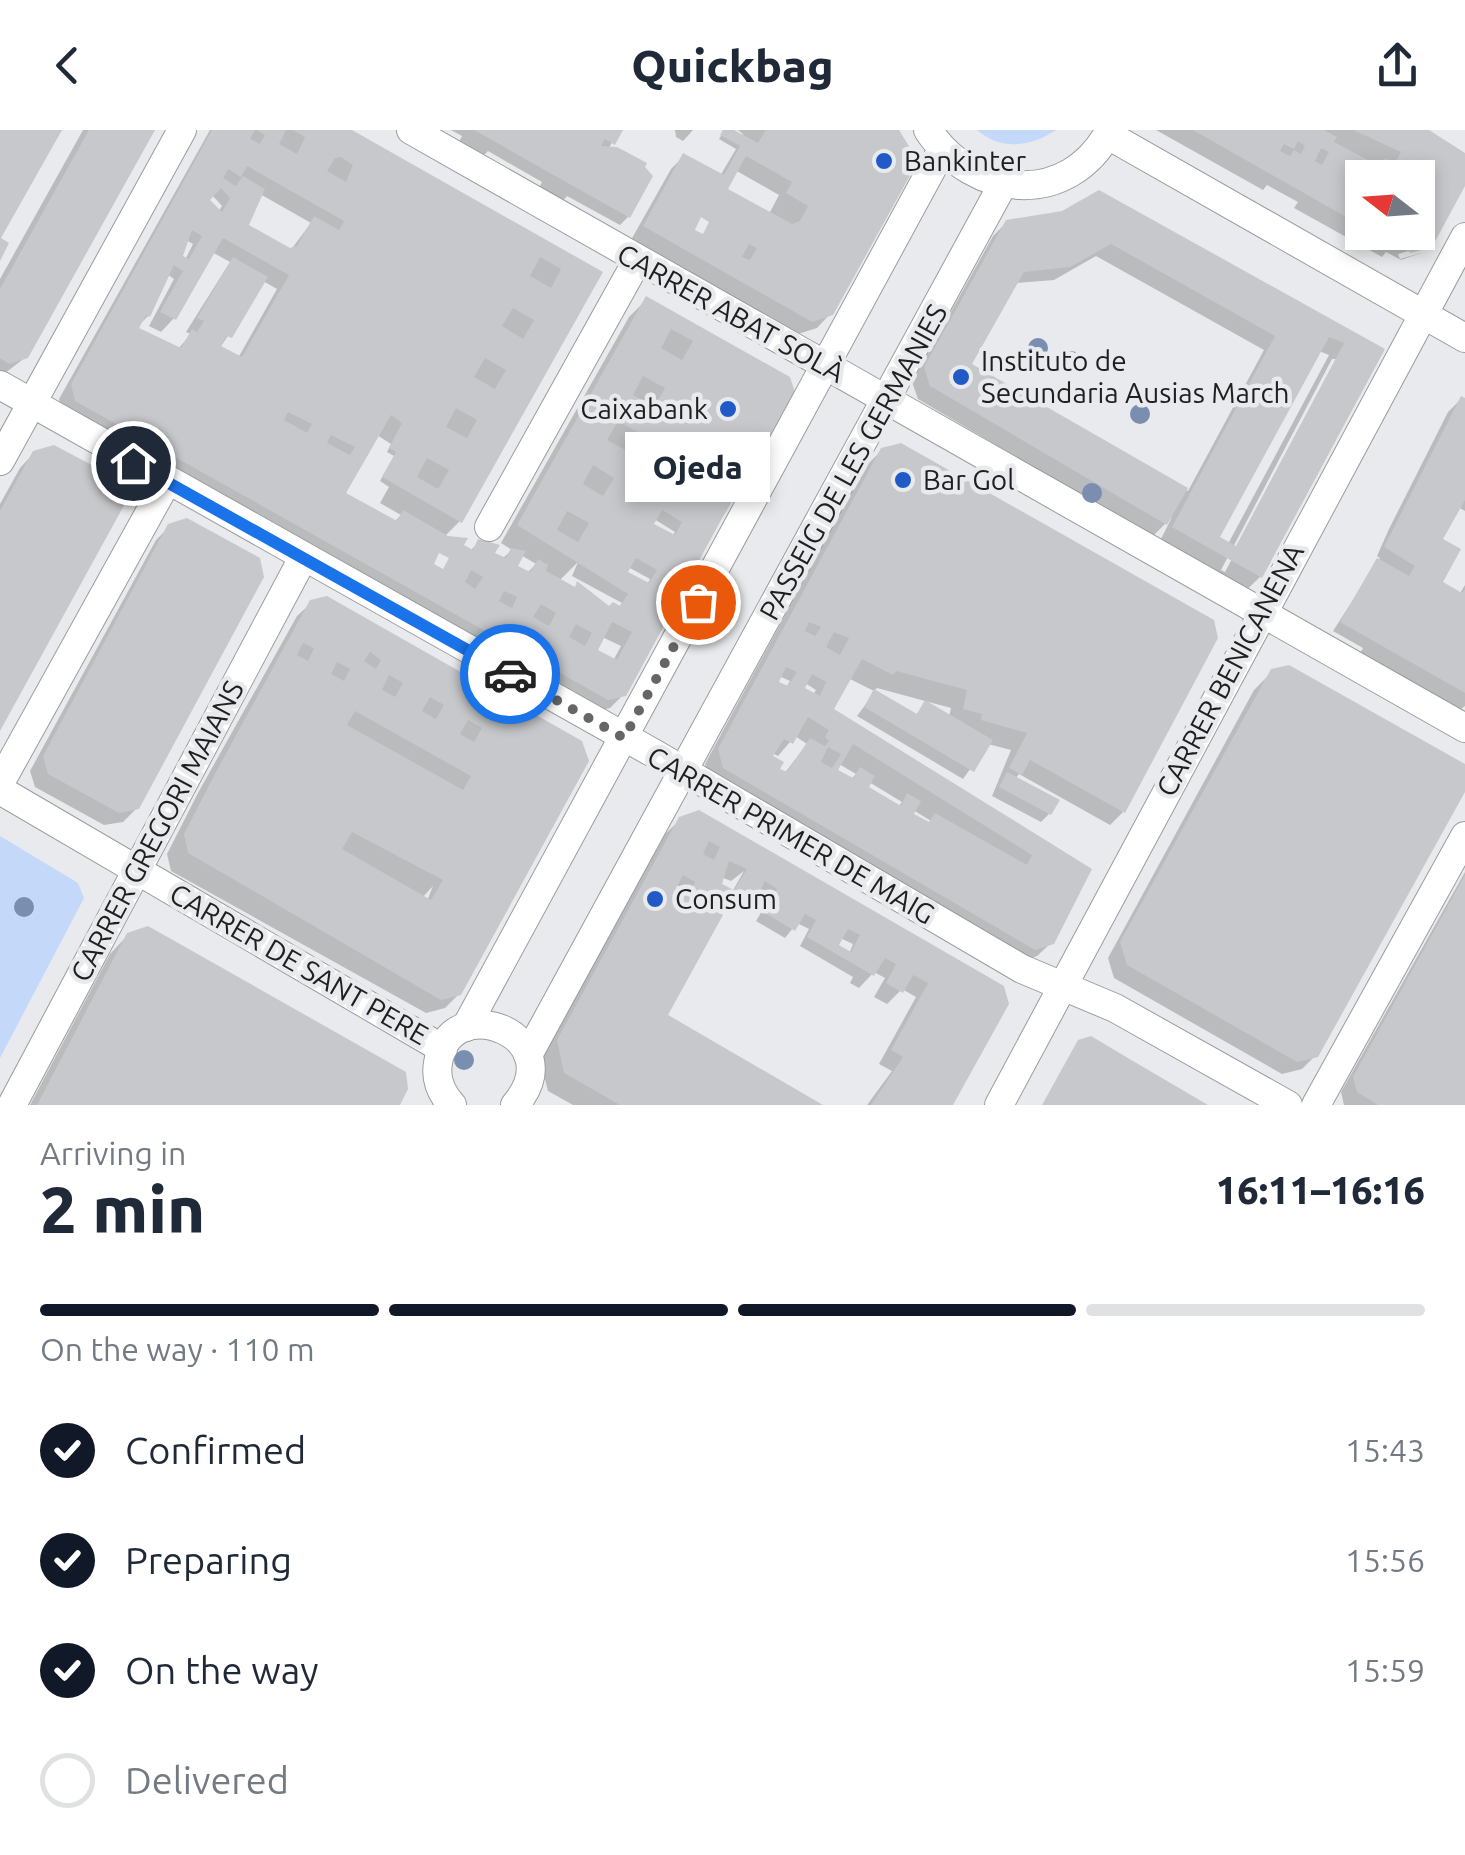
<!DOCTYPE html>
<html lang="en">
<head>
<meta charset="utf-8">
<style>
	:root { --surface:#fff; --page:#f2f2f3; --text:#1f2937; --muted:#747a83; --line:#e0e1e3; --accent:#111827 }
	body { margin:0; font-family:Ubuntu,sans-serif; background:var(--page); color:var(--text); height:100vh; display:flex; flex-direction:column; font-size:38px; white-space:nowrap }
	* { box-sizing:border-box; margin:0 }
	p { font-size:32px; color:var(--muted) }
	.icon { flex:none; width:55px; height:55px; fill:none; stroke:currentColor; stroke-width:2; stroke-linecap:round; stroke-linejoin:round }
	.map { position:relative; height:975px; overflow:hidden }
	.drawer { display:flex; flex-direction:column; background:var(--surface); flex:1 }
	.drawer>* { flex:none }
	.needle { width:65px; rotate:287deg }
	.controls { position:absolute; left:1345px; top:30px; display:grid; gap:20px }
	.controls a { display:grid; place-items:center; width:90px; height:90px; border-radius:0px; background:var(--surface); box-shadow:0 5px 15px #0003; font-size:50px }
	.pin { position:absolute; display:grid; place-items:center; width:85px; height:85px; color:#fff; margin:-42px; border:5px solid #fff; border-radius:50%; box-shadow:0 2px 10px #0007 }
	.courier { position:absolute; display:grid; place-items:center; width:100px; height:100px; margin:-50px; border:8px solid #1a73e8; border-radius:50%; background:#fff; color:#222; box-shadow:0 2px 12px #0007 }
	.bubble { position:absolute; height:70px; border-radius:0px; background:var(--surface); box-shadow:0 5px 15px #0003; font-size:32px; font-weight:800; line-height:70px; text-align:center }
	.summary em { font-style:normal; font-weight:800 }
	.summary div { display:flex; flex-direction:column-reverse }
	.summary { display:flex; align-items:center; justify-content:space-between; height:170px; padding:0 40px }
	h1 { font-size:65px; font-weight:800; line-height:75px }
	.bar { display:grid; grid-template-columns:repeat(4,1fr); gap:15px 10px; align-content:center; height:120px; padding:0 40px }
	.bar i { height:12px; border-radius:8px; background:var(--line) }
	.bar .current { background:var(--accent) }
	.bar p { grid-column:span 4 }
	ol { padding:0 40px; list-style:none }
	li { display:flex; align-items:center; gap:30px; height:110px }
	li p { margin-inline-start:auto }
	li .icon { padding:10px; border-radius:50%; background:var(--accent); color:#fff; stroke-width:4 }
	li:last-child { color:var(--muted) }
	li i { width:55px; height:55px; border:5px solid var(--line); border-radius:50% }
	header { display:flex; justify-content:space-between; align-items:center; height:130px; padding:0 40px; background:var(--surface); font-size:45px; font-weight:800 }
	.map>svg:first-child { display:block }
</style>
</head>
<body>
<header><svg class="icon" aria-label="back" viewBox="0 0 24 24"><path d="M15 5l-7 7 7 7"/></svg>Quickbag<svg class="icon" aria-label="share" viewBox="0 0 24 24"><path d="M12 15V3M7 8l5-5 5 5M5 13v7h14v-7"/></svg></header>
<div class="map">
<svg width="1465" height="975" viewBox="0 0 1465 975">
	<rect width="100%" height="100%" fill="#e9eaed"/>
	<!-- green -->
	<g fill="#c4d8fa">
		<path d="M977,0H1056C1030,17 1002,21 977,0Z"/>
		<path d="M0,706L78,753L84,768L0,928Z"/>
	</g>
	<!-- shadow -->
	<g fill="#0003" fill-rule="evenodd">
		<path d="M83,0H152L26,227L0,247V149Z"/>
		<path d="M210,0H347L600,143L460,391L443,408L470,421L479,412L502,429L512,420L501,413L629,187L647,169L788,248L624,564L610,578L594,582L62,285L59,269ZM260,64L311,93L290,121L246,96ZM212,65L222,76L218,82L207,70ZM186,110L193,114L185,130L180,127ZM212,122L230,132L186,202L191,204L178,219L136,198L148,186L167,144L174,149L149,196L161,202L174,188ZM263,151L277,159L238,228L220,218ZM377,305L391,314L387,322L394,326L380,351L389,357L380,373L401,385L394,392L343,364ZM681,340L703,352L699,358L678,346ZM654,389L675,402L672,407L651,395ZM438,420L452,427L444,442L430,435ZM521,425L536,434L527,443L514,437ZM578,432L572,446L622,473L618,478L609,479L559,451ZM628,437L650,449L647,455L625,443ZM602,507L621,516L613,531L595,521Z"/>
		<path d="M451,0H620L608,19L628,87L620,95L567,66L563,71L539,58L542,52L488,21L483,26L459,12L462,6Z"/>
		<path d="M675,0H693L683,11L676,7Z"/>
		<path d="M725,0L744,5L738,0H899L915,31L831,183L817,198L798,204L631,110L671,39L684,26L720,46L736,19L719,9ZM735,40L779,65L769,84L724,60ZM700,84L712,91L704,107L691,101Z"/>
		<path d="M1156,0H1424L1465,31V51L1429,115L1398,124L1400,129L1424,122L1401,130L1386,122L1382,127L1294,78L1298,72L1267,55L1263,60ZM1362,48H1418V102H1362Z"/>
		<path d="M1063,83L1351,204L1260,447L1235,471L1160,411L1172,387L1152,407L918,269L912,252L993,106L1007,92ZM1096,126L1264,220L1188,361L969,235L1015,153L1054,150ZM1319,221L1329,225L1228,414L1217,408ZM1332,229H1338L1225,442L1221,440Z"/>
		<path d="M1461,269L1465,271V381L1458,377L1441,408L1439,453L1459,465L1465,455V576L1454,584L1357,529L1363,518L1333,501L1380,428L1377,426L1389,399L1448,282Z"/>
		<path d="M882,320L1123,682L1110,695L1019,644L1015,649L1049,684L1041,692L992,666L1011,620L988,614L963,649L857,586L875,562L915,586L926,573L949,587L951,578L877,558L874,561L848,548L830,580L1078,756L1052,812L1037,826L1021,832L710,651L705,634L864,338ZM779,546L790,551L786,558L776,553ZM805,553L816,560L813,565L801,558ZM795,606L807,614L784,644L770,627L772,623L778,626ZM839,634L856,644L851,649L835,641ZM869,652L902,672L898,677L865,658ZM913,680L938,695L936,699L911,684Z"/>
		<path d="M34,323L0,595V374L20,338Z"/>
		<path d="M170,396L137,678L123,692L104,695L35,657L30,641L156,410Z"/>
		<path d="M312,472L512,576L459,864L445,878L426,883L171,741L167,724L198,663L297,486ZM433,756L427,771L422,768Z"/>
		<path d="M1272,542L1465,637V657L1316,925L1302,939L1282,944L1114,848L1108,828L1254,560Z"/>
		<path d="M681,689L1002,858L951,975H867L892,941L879,934L916,867L902,859L887,874L874,867L885,848L874,842L859,858L850,853L853,847L800,816L809,799L797,793L785,808L756,791L770,768L758,760L741,783L724,773L714,783L666,884L817,975H573L548,961L540,930L666,703ZM744,741L732,762L719,755L721,747L731,751ZM675,754L688,762L686,766L673,759ZM840,808L853,814L849,824L836,816Z"/>
		<path d="M1465,742V975H1344L1341,962Z"/>
		<path d="M128,805L397,975H30L110,824Z"/>
	</g>
	<!-- building -->
	<g fill="#c7c8cb" fill-rule="evenodd">
		<path d="M0,0H62L1,108L9,113L0,131Z"/>
		<path d="M89,0H155L28,228L9,234L0,228V159Z"/>
		<path d="M212,0H255L250,9L260,14L265,5L257,0H286L279,14L297,24L305,7L293,0H352L603,142L462,393L382,347L396,322L389,318L402,293L391,285L346,363L397,391L403,380L448,406L468,408L464,415L473,420L478,409L500,415L495,423L506,428L511,418L526,421L518,436L530,442L538,429L548,435L546,441L575,457L577,451L609,476L613,472L620,476L628,464L517,395L646,166L790,247L796,265L721,390L626,566L608,570L75,271L71,254ZM341,27L353,35L346,52L327,41L335,28ZM247,36L344,91L339,100L314,86L297,116L290,118L249,95L265,59L243,46L236,56L223,48L228,39L241,47ZM221,58L230,68L222,82L210,70ZM192,100L202,106L189,129L183,126ZM223,108L289,145L242,227L221,216L226,206L232,208L268,147L233,127L197,188L204,191L197,202L192,199L181,218L139,198L146,185L150,187L174,135L183,141L160,182L176,190ZM540,127L561,139L551,158L530,146ZM513,178L534,190L523,209L502,196ZM671,199L693,211L682,230L661,218ZM485,228L506,240L495,259L474,247ZM643,246L665,258L654,277L633,265ZM456,278L477,290L467,308L446,297ZM288,282L312,294L307,303L284,290ZM618,291L639,303L629,322L607,310ZM331,305L355,317L350,325L327,313ZM427,328L449,340L438,359L417,347ZM688,331L709,343L701,356L681,345ZM593,335L614,348L603,366L583,354ZM662,380L682,392L675,405L654,394ZM567,381L589,393L578,412L557,400ZM439,423L449,428L443,439L434,434ZM636,428L657,440L649,453L628,442ZM471,440L483,447L475,459L465,452ZM504,461L517,467L512,478L499,471ZM541,474L556,483L549,496L533,487ZM612,492L632,502L617,530L598,520ZM576,494L592,503L585,516L569,507Z"/>
		<path d="M474,0H623L615,15L605,9L601,16L617,17L647,33L645,37L653,46L630,88Z"/>
		<path d="M723,0H734L758,13L766,0H899L918,31L833,185L812,192L643,96L683,23L724,45L740,16L720,5ZM746,26L792,52L786,63L808,76L800,91L792,94L728,59ZM701,87L709,92L703,104L695,100ZM749,114L757,118L750,130L742,127Z"/>
		<path d="M1193,0H1324L1337,7L1334,12L1381,37L1385,28L1395,33L1401,22L1353,0H1429L1465,23V56L1432,117L1411,123L1375,102H1418V48H1362V96ZM1298,11L1305,16L1301,24L1294,20L1290,26L1280,21L1284,14L1294,19ZM1321,18L1329,22L1322,35L1315,31Z"/>
		<path d="M1099,60L1385,219L1262,448L1172,397L1275,206L1111,114L1070,137L1024,142L972,234L1188,358L1167,395L930,256L924,237L1006,90L1062,81ZM1329,207L1344,213L1236,416L1220,407Z"/>
		<path d="M1461,266L1465,268V370L1443,409L1461,419L1443,452L1462,463L1465,459V563L1340,492L1377,428L1409,446L1415,436L1384,417Z"/>
		<path d="M901,313L1214,490L1218,508L1125,683L1030,630L1022,645L1009,638L1027,603L981,590L982,584L963,579L967,560L896,541L893,545L862,529L834,579L1092,739L1054,814L1035,820L723,638L718,619L881,318ZM809,492L821,497L815,506L805,501ZM834,502L849,508L840,525L826,517ZM786,537L797,542L788,556L779,552ZM812,544L826,552L820,566L805,558ZM808,587L829,600L825,607L829,611L825,616L810,608L787,642L780,639L784,632L773,626L784,609L793,614ZM853,614L1032,725L1027,735L935,683L929,692L914,684L921,671L907,663L901,676L884,666L869,657L875,646L860,637L853,648L838,640ZM828,617L841,624L832,638L821,632Z"/>
		<path d="M54,315L122,351L127,370L0,601V381L33,321Z"/>
		<path d="M187,388L260,428L264,447L139,679L119,683L48,644L43,626L168,394Z"/>
		<path d="M327,466L582,611L589,631L461,865L441,870L188,723L184,704L216,642L310,470ZM303,513L314,518L308,531L297,525ZM370,522L381,530L376,539L364,531ZM337,532L350,539L344,551L331,544ZM389,545L403,553L395,567L382,560ZM430,567L444,575L436,589L422,581ZM355,581L471,646L463,660L347,595ZM468,590L482,598L474,612L460,604ZM352,702L443,750L431,770L342,719Z"/>
		<path d="M1289,535L1465,634V662L1318,927L1297,932L1127,835L1120,812L1271,539Z"/>
		<path d="M874,559L917,584L925,570L993,610L974,642L864,577Z"/>
		<path d="M1007,642L1060,670L1051,685L999,657Z"/>
		<path d="M699,680L1004,856L1009,874L953,975H871L903,927L891,920L928,853L913,845L903,863L886,853L896,834L885,828L874,846L807,807L816,790L805,784L795,801L763,782L777,759L765,751L752,776L733,764L728,772L717,767L711,777L723,785L668,885L823,975H620L564,943L557,910L679,687ZM709,711L720,717L714,730L703,724ZM729,731L747,739L734,760L722,754ZM683,745L695,752L688,765L676,758ZM848,799L860,805L851,822L839,815Z"/>
		<path d="M1465,745V975H1378L1357,962L1353,947Z"/>
		<path d="M148,796L406,942L408,959L400,975H37L127,803Z"/>
		<path d="M1091,906L1133,931L1208,975H1042L1078,910Z"/>
	</g>
	<g fill="none" stroke-linecap="round" stroke-linejoin="round">
		<defs>
			<g id="minor">
				<path d="M411,0L1465,598"/>
				<path d="M928,0C973,68 1068,79 1110,0"/>
				<path d="M1108,5L1465,208"/>
				<path d="M0,255L655,624L1022,839L1115,878L1288,975"/>
				<path d="M0,331L182,0"/>
				<path d="M489,397L637,131"/>
				<path d="M0,653L166,353"/>
				<path d="M0,660L443,919"/>
				<path d="M466,897L942,20"/>
				<path d="M528,925L1003,54"/>
				<path d="M12,975L303,428"/>
				<path d="M452,975C441,963 435,950 438,933C449,857 574,906 515,975"/>
				<path d="M999,975L1465,107"/>
				<path d="M1316,975L1465,706"/>
			</g>
		</defs>
		<!-- minor casing -->
		<use href="#minor" stroke="#9b9c9f" stroke-width="30"/>
		<!-- minor -->
		<use href="#minor" stroke="#fff" stroke-width="28"/>
	</g>
	<!-- trees -->
	<g fill="#7a8eb0">
		<circle cx="1038" cy="218" r="10"/>
		<circle cx="1071" cy="231" r="10"/>
		<circle cx="1140" cy="284" r="10"/>
		<circle cx="1092" cy="363" r="10"/>
		<circle cx="24" cy="777" r="10"/>
		<circle cx="464" cy="930" r="10"/>
	</g>
	<g fill="none" stroke-linecap="round" stroke-linejoin="round">
		<!-- done -->
		<path stroke="#666668" stroke-width="10" stroke-dasharray="0 18" d="M510,544L624,608L698,472"/>
		<!-- route -->
		<path stroke="#1a73e8" stroke-width="12" d="M133,333L510,544"/>
	</g>
	<!-- markers -->
	<g fill="#215ac7" stroke="#e9eaed" stroke-width="4">
		<circle cx="884" cy="31" r="10"/>
		<circle cx="961" cy="247" r="10"/>
		<circle cx="728" cy="279" r="10"/>
		<circle cx="903" cy="350" r="10"/>
		<circle cx="655" cy="769" r="10"/>
	</g>
	<g text-anchor="middle" stroke-width="9" stroke-linejoin="round" paint-order="stroke">
		<!-- poi labels -->
		<g font-size="28" fill="#1f1f20" stroke="#e9eaed" text-anchor="start">
			<text x="904" y="41">Bankinter</text>
			<text x="981" y="241">Instituto de<tspan x="981" dy="32">Secundaria Ausias March</tspan></text>
			<text x="708" y="289" text-anchor="end">Caixabank</text>
			<text x="923" y="360">Bar Gol</text>
			<text x="675" y="779">Consum</text>
		</g>
		<!-- street labels -->
		<g font-size="28" fill="#1f1f20" stroke="#e9eaed">
			<text transform="translate(731 183) rotate(29)" y="10">CARRER ABAT SOLÀ</text>
			<text transform="translate(853 332) rotate(-61)" y="10">PASSEIG DE LES GERMANIES</text>
			<text transform="translate(1230 540) rotate(-62)" y="10">CARRER BENICANENA</text>
			<text transform="translate(157 701) rotate(-62)" y="10">CARRER GREGORI MAIANS</text>
			<text transform="translate(791 705) rotate(30)" y="10">CARRER PRIMER DE MAIG</text>
			<text transform="translate(299 834) rotate(30)" y="10">CARRER DE SANT PERE</text>
		</g>
	</g>
</svg>
<div class="controls">
<a><svg class="needle" viewBox="-14 -14 28 28"><path d="M0-13l5 13h-10z" fill="#e53935"/><path d="M0 13l5-13h-10z" fill="#747a83"/></svg></a>
</div>
<div class="pin" style="left:698px;top:472px;background:#ea580c"><svg class="icon" aria-label="bag" viewBox="0 0 24 24"><path d="M5 8h14l-1 12H6zM9 8a3 3 0 0 1 6 0"/></svg></div>
<div class="pin" style="left:133px;top:333px;background:#1f2937"><svg class="icon" aria-label="home" viewBox="0 0 24 24"><path d="M3 11l9-7 9 7M6 9v11h12V9"/></svg></div>
<div class="courier" style="left:510px;top:544px"><svg class="icon" aria-label="car" viewBox="0 0 24 24"><path d="M5 17H2v-5l4-1 3-4h7l3 4 3 1v5h-3M9 17h6M6 11h13"/><circle cx="7" cy="17" r="2"/><circle cx="17" cy="17" r="2"/></svg></div>
<div class="bubble" style="left:625px;top:302px;width:145px">Ojeda</div>
</div>
<section class="drawer">
<div class="summary"><div><h1>2 min</h1><p>Arriving in</p></div><em>16:11–16:16</em></div>
<div class="bar"><i class="current"></i><i class="current"></i><i class="current"></i><i></i><p>On the way · 110 m</p></div>
<ol>
<li><svg class="icon" aria-label="check" viewBox="0 0 24 24"><path d="M5 12l5 5 9-10"/></svg>Confirmed<p>15:43</p></li>
<li><svg class="icon" aria-label="check" viewBox="0 0 24 24"><path d="M5 12l5 5 9-10"/></svg>Preparing<p>15:56</p></li>
<li><svg class="icon" aria-label="check" viewBox="0 0 24 24"><path d="M5 12l5 5 9-10"/></svg>On the way<p>15:59</p></li>
<li><i></i>Delivered</li>
</ol>
</section>
</body>
</html>
